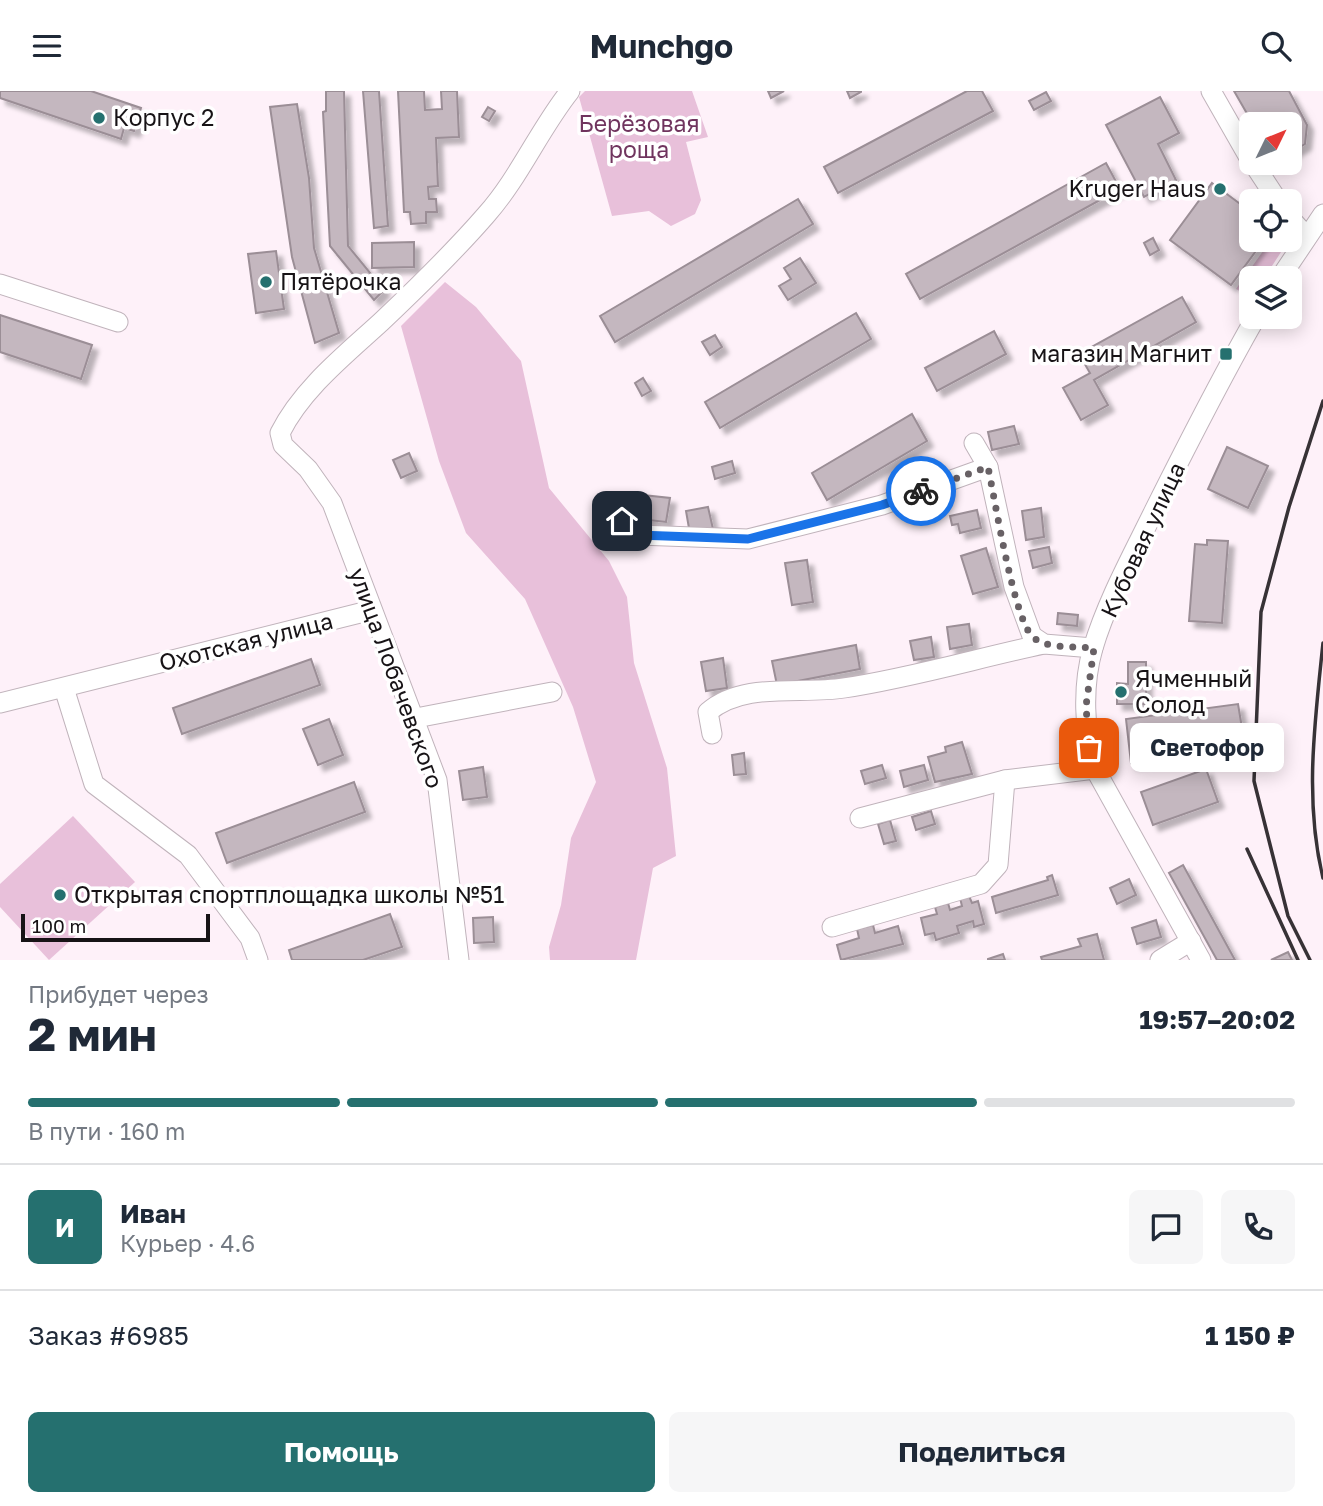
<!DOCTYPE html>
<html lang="ru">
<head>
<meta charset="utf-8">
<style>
	:root { --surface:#fff; --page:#f6f6f7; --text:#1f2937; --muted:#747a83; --line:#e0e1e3; --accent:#25706f }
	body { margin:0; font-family:"Golos Text",sans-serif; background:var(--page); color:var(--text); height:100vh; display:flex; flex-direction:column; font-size:26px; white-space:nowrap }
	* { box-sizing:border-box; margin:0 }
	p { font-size:23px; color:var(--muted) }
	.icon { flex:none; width:38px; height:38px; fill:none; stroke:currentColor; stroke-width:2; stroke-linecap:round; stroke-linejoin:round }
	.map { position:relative; height:869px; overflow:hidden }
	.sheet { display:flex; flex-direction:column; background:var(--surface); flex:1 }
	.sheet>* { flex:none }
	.needle { width:46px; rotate:47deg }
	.fabs { position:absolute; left:1239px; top:21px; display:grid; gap:14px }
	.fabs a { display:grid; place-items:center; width:63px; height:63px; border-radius:10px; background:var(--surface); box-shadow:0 4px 18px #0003; font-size:35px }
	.scale { position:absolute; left:21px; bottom:18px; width:189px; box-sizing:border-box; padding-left:7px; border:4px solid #171316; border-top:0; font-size:19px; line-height:24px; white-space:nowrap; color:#171316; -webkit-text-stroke:5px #fff; paint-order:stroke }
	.pin { position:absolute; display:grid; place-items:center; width:60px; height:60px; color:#fff; margin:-30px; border-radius:14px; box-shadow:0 4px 10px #0006 }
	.courier { position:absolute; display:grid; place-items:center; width:70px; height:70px; margin:-35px; border:5px solid #1a73e8; border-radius:50%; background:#fff; color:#222; box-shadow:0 2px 9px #0007 }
	.bubble { position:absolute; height:49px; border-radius:10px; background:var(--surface); box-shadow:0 4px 18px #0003; font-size:23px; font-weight:700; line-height:49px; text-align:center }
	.head em { font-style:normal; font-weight:700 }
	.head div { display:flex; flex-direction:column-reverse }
	.head { display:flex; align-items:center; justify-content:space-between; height:119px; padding:0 28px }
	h1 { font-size:46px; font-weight:700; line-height:52px }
	.bar { display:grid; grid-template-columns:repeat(4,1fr); gap:10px 7px; align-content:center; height:84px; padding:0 28px }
	.bar i { height:9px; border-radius:5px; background:var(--line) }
	.bar .on { background:var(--accent) }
	.bar p { grid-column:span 4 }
	.line { display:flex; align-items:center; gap:18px; padding:0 28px; border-top:2px solid var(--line) }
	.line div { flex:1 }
	.round { display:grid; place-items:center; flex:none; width:74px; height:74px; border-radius:10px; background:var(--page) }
	.cta { display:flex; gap:14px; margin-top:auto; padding:14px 28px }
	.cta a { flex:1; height:80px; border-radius:10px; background:var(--accent); color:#fff; font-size:28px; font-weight:700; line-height:80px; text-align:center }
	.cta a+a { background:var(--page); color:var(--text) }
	header { display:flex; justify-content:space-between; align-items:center; height:91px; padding:0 28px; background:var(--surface); font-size:32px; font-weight:700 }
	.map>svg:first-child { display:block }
</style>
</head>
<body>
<header><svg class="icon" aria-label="menu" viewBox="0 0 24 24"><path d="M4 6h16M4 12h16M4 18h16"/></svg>Munchgo<svg class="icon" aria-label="search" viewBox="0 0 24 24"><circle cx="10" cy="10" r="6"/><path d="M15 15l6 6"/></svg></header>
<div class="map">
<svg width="1323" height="869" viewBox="0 0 1323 869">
	<defs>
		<filter id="shadow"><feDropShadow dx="6" dy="6" stdDeviation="2" flood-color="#0004"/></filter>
	</defs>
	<rect width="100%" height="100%" fill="#fef1f9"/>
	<!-- green -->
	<g fill="#e8c0da">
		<path d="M585,0H692L708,46L686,51L701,109L695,123L671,135L649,120L612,125L579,6Z"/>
		<path d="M1271,149H1289L1264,187H1251V206L1236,198Z"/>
		<path d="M445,191L476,216L521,270L549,397L609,470L627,506L634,572L667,677L676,765L653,777L636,869H550L549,856L561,814L571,747L596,691L573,616L525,508L466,442L439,370L401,235Z"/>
		<path d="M73,725L135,791L49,869L0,816V793Z"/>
	</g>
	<!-- building -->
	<g fill="#c4b7bf" stroke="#9b8e96" stroke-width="2" filter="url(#shadow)">
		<path d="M0,0H91L141,17L134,40L124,37L121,48L0,7Z"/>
		<path d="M326,0H344L348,155L384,199L374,209L330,155L323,21L326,20Z"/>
		<path d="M363,0H379L388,135L374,137Z"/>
		<path d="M398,0H424L425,19L442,18L441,0H457L459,46L436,47L438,95L428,96L429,108H436L437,121H426V132L411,133L410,121H404Z"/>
		<path d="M768,0H784L771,7Z"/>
		<path d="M847,0H861V1L850,7Z"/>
		<path d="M967,0H982L993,20L838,102L824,76Z"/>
		<path d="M1234,0H1289L1307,34L1305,53L1290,62V33H1253Z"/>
		<path d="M1046,1L1051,10L1034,19L1029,10Z"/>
		<path d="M1160,6L1179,42L1158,53L1176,89L1144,106L1106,34Z"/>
		<path d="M297,13L309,87L314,157L339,242L315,252L292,166L270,16Z"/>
		<path d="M488,16L495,20L489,30L482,26Z"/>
		<path d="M1106,72L1120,98L920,208L906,183Z"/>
		<path d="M1212,92L1251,121V149H1264L1231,194L1170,149Z"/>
		<path d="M798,108L813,133L615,251L600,225Z"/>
		<path d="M1153,147L1159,159L1150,164L1144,152Z"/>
		<path d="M414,151V176L372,177V152Z"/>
		<path d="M276,160L284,218L256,222L248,163Z"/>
		<path d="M800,167L816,192L788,209L779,195L791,188L784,177Z"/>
		<path d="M1182,206L1196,231L1094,289L1108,314L1081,329L1063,297L1090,282L1079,263Z"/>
		<path d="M856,222L871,248L720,337L705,311Z"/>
		<path d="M0,224L92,254L81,288L0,261Z"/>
		<path d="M994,240L1006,263L937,300L925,277Z"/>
		<path d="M715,244L722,256L710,264L702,251Z"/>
		<path d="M643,287L651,300L642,305L635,292Z"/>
		<path d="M912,323L927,350L827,409L812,382Z"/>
		<path d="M1014,335L1019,353L992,359L988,341Z"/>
		<path d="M1227,356L1268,375L1248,417L1208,398Z"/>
		<path d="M409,362L417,380L401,387L393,369Z"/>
		<path d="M732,370L735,382L715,388L712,376Z"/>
		<path d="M643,404L670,407L666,431L640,428Z"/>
		<path d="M708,416L713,438L690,443L686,420Z"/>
		<path d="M1041,417L1044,446L1026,449L1022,420Z"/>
		<path d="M977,419L981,437L960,442L958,433L952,434L950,425Z"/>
		<path d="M1207,449L1228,450L1222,532L1189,530L1195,453L1207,454Z"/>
		<path d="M1049,456L1052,472L1033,477L1029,460Z"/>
		<path d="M986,457L998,496L973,503L961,465Z"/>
		<path d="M807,469L813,511L792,514L785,472Z"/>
		<path d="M1058,522L1078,524L1077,535L1057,533Z"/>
		<path d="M969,533L972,554L950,558L947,536Z"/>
		<path d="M931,546L934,566L914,569L910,550Z"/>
		<path d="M856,554L860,578L777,594L772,570Z"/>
		<path d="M723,567L727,597L706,600L701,571Z"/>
		<path d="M311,568L320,594L182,643L173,617Z"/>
		<path d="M1128,571H1146V613H1117V592L1128,593Z"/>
		<path d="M1238,613L1245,655L1131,672L1126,628Z"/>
		<path d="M329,628L343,664L318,674L303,638Z"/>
		<path d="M962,651L972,683L935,691L928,666L946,661L945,656Z"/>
		<path d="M744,662L746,683L734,684L732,664Z"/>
		<path d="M882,674L886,687L865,693L861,680Z"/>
		<path d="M924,674L928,689L904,696L900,680Z"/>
		<path d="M483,676L487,706L463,709L459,680Z"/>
		<path d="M1206,678L1218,711L1153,734L1141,701Z"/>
		<path d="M354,691L365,721L227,772L216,742Z"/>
		<path d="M931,720L935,733L916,739L912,726Z"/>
		<path d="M890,729L896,750L884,753L878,733Z"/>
		<path d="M1183,774L1235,869H1217L1169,782Z"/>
		<path d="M1052,784L1058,804L996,822L992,806L1048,789L1047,786Z"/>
		<path d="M1129,788L1136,804L1117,813L1110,797Z"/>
		<path d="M969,805L972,812L978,810L984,833L974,836L973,830L957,835L959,842L936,849L934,842L925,844L921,827L937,823L935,816L948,812L950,819L962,815L960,807Z"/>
		<path d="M390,823L402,856L363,869H292L289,859Z"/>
		<path d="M493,826L494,851L474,852L473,827Z"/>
		<path d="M1156,829L1161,846L1137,853L1132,837Z"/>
		<path d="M873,834L875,842L898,835L903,853L841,869L837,854L859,847L857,838Z"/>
		<path d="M1097,843L1104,869H1042L1041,866L1081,855L1078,848Z"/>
		<path d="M1288,861L1292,869H1271Z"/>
		<path d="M1003,863L1005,869H988V868Z"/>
	</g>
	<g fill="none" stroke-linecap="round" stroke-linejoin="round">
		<defs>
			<g id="minor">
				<path d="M1211,0L1251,70"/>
				<path d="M1253,72L1278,110"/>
				<path d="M1290,127L1307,146"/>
				<path d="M1280,187L1323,123"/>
				<path d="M0,193L118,231"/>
				<path d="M974,352L988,376L1014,496L1032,545L1044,553L1093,557"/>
				<path d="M622,430L638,444L748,448L882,414L988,376"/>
				<path d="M64,597L94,693L188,764L250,847L258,869"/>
				<path d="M0,612L372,519"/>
				<path d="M416,627L552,601"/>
				<path d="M712,643L708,621C744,590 801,604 844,597C911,587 978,567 1044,553"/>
				<path d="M860,727L1005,689L1095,678"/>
				<path d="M832,836L981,793L998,774L1005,689"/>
				<path d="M459,869L437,689L332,412L308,378L283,354L280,342C302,298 345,264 381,231C417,197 453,162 486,124C519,87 539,39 570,0"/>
				<path d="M1160,869L1191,850"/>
				<path d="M1201,869L1095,678C1084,640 1082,595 1093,557C1107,510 1133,463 1154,420C1187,354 1220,289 1256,226"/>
			</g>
		</defs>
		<!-- minor casing -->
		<use href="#minor" stroke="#c0b3bb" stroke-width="21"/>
		<!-- minor -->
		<use href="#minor" stroke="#fff" stroke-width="19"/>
		<!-- rail -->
		<g stroke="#373236" stroke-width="3.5">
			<path d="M1323,552C1315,630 1304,709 1323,787"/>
			<path d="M1247,758L1298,869"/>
			<path d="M1310,869L1288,825L1254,690L1261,521L1289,416L1323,310"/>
		</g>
	</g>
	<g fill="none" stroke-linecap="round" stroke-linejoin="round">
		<!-- done -->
		<path stroke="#686165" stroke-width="7" stroke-dasharray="0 12.6" d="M921,400L988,376C995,409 1013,522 1031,544C1044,559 1076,555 1094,557L1086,615L1089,657"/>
		<!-- route -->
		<path stroke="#1a73e8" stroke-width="9" d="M622,430L638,444L748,448L882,414L921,400"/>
	</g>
	<!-- markers -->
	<g fill="#25706f" stroke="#fff" stroke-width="2.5">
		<circle cx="99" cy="27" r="7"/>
		<circle cx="1220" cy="98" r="7"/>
		<circle cx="266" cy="191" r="7"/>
		<rect x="1219" y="256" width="14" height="14" rx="3.5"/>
		<circle cx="1121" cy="601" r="7"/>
		<circle cx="60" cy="804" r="7"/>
	</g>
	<g text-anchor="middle" stroke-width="7" stroke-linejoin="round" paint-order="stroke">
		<!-- poi labels -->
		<g font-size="23" fill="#171316" stroke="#fff" text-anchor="start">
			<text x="113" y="35">Корпус 2</text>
			<text x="1206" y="106" text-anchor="end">Kruger Haus</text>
			<text x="280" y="199">Пятёрочка</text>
			<text x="1212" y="271" text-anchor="end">магазин Магнит</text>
			<text x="1135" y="596">Ячменный<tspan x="1135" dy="26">Солод</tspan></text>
			<text x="74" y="812">Открытая спортплощадка школы №51</text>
		</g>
		<!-- park labels -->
		<g font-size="23" fill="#70345e" stroke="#fff">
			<text x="639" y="41">Берёзовая<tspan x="639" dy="26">роща</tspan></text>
		</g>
		<!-- street labels -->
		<g font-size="23" fill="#171316" stroke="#fff">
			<text transform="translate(1143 449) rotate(-65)" y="8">Кубовая улица</text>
			<text transform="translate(246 551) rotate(-14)" y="8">Охотская улица</text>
			<text transform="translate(396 587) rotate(70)" y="8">улица Лобачевского</text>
		</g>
	</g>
</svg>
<div class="fabs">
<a><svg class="needle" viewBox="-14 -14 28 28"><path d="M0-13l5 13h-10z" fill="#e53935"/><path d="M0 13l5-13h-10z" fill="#747a83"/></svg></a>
<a><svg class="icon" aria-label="locate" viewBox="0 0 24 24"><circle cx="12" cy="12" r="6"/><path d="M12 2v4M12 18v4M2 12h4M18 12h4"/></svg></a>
<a><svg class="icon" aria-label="layers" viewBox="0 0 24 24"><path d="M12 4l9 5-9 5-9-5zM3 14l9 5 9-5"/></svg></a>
</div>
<div class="scale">100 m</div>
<div class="pin" style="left:1089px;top:657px;background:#ea580c"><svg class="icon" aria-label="bag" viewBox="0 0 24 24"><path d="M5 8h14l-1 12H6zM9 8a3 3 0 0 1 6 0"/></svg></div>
<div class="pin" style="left:622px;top:430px;background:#1f2937"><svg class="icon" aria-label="home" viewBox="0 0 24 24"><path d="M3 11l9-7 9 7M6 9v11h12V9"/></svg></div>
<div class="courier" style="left:921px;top:400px"><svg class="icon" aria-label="bike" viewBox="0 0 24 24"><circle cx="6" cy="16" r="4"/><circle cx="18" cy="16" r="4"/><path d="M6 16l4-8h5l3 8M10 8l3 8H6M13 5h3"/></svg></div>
<div class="bubble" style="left:1130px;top:632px;width:154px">Светофор</div>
</div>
<section class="sheet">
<div class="head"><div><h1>2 мин</h1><p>Прибудет через</p></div><em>19:57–20:02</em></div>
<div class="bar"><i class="on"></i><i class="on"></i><i class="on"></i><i></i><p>В пути · 160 m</p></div>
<div class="line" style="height:126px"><b class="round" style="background:var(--accent);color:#fff">И</b><div><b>Иван</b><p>Курьер · 4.6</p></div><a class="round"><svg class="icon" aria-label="chat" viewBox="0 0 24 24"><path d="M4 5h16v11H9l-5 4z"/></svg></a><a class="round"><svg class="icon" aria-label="phone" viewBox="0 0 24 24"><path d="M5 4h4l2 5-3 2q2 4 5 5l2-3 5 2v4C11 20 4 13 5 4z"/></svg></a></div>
<div class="line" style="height:91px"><div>Заказ #6985</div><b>1 150 ₽</b></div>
<div class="cta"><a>Помощь</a><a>Поделиться</a></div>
</section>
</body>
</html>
